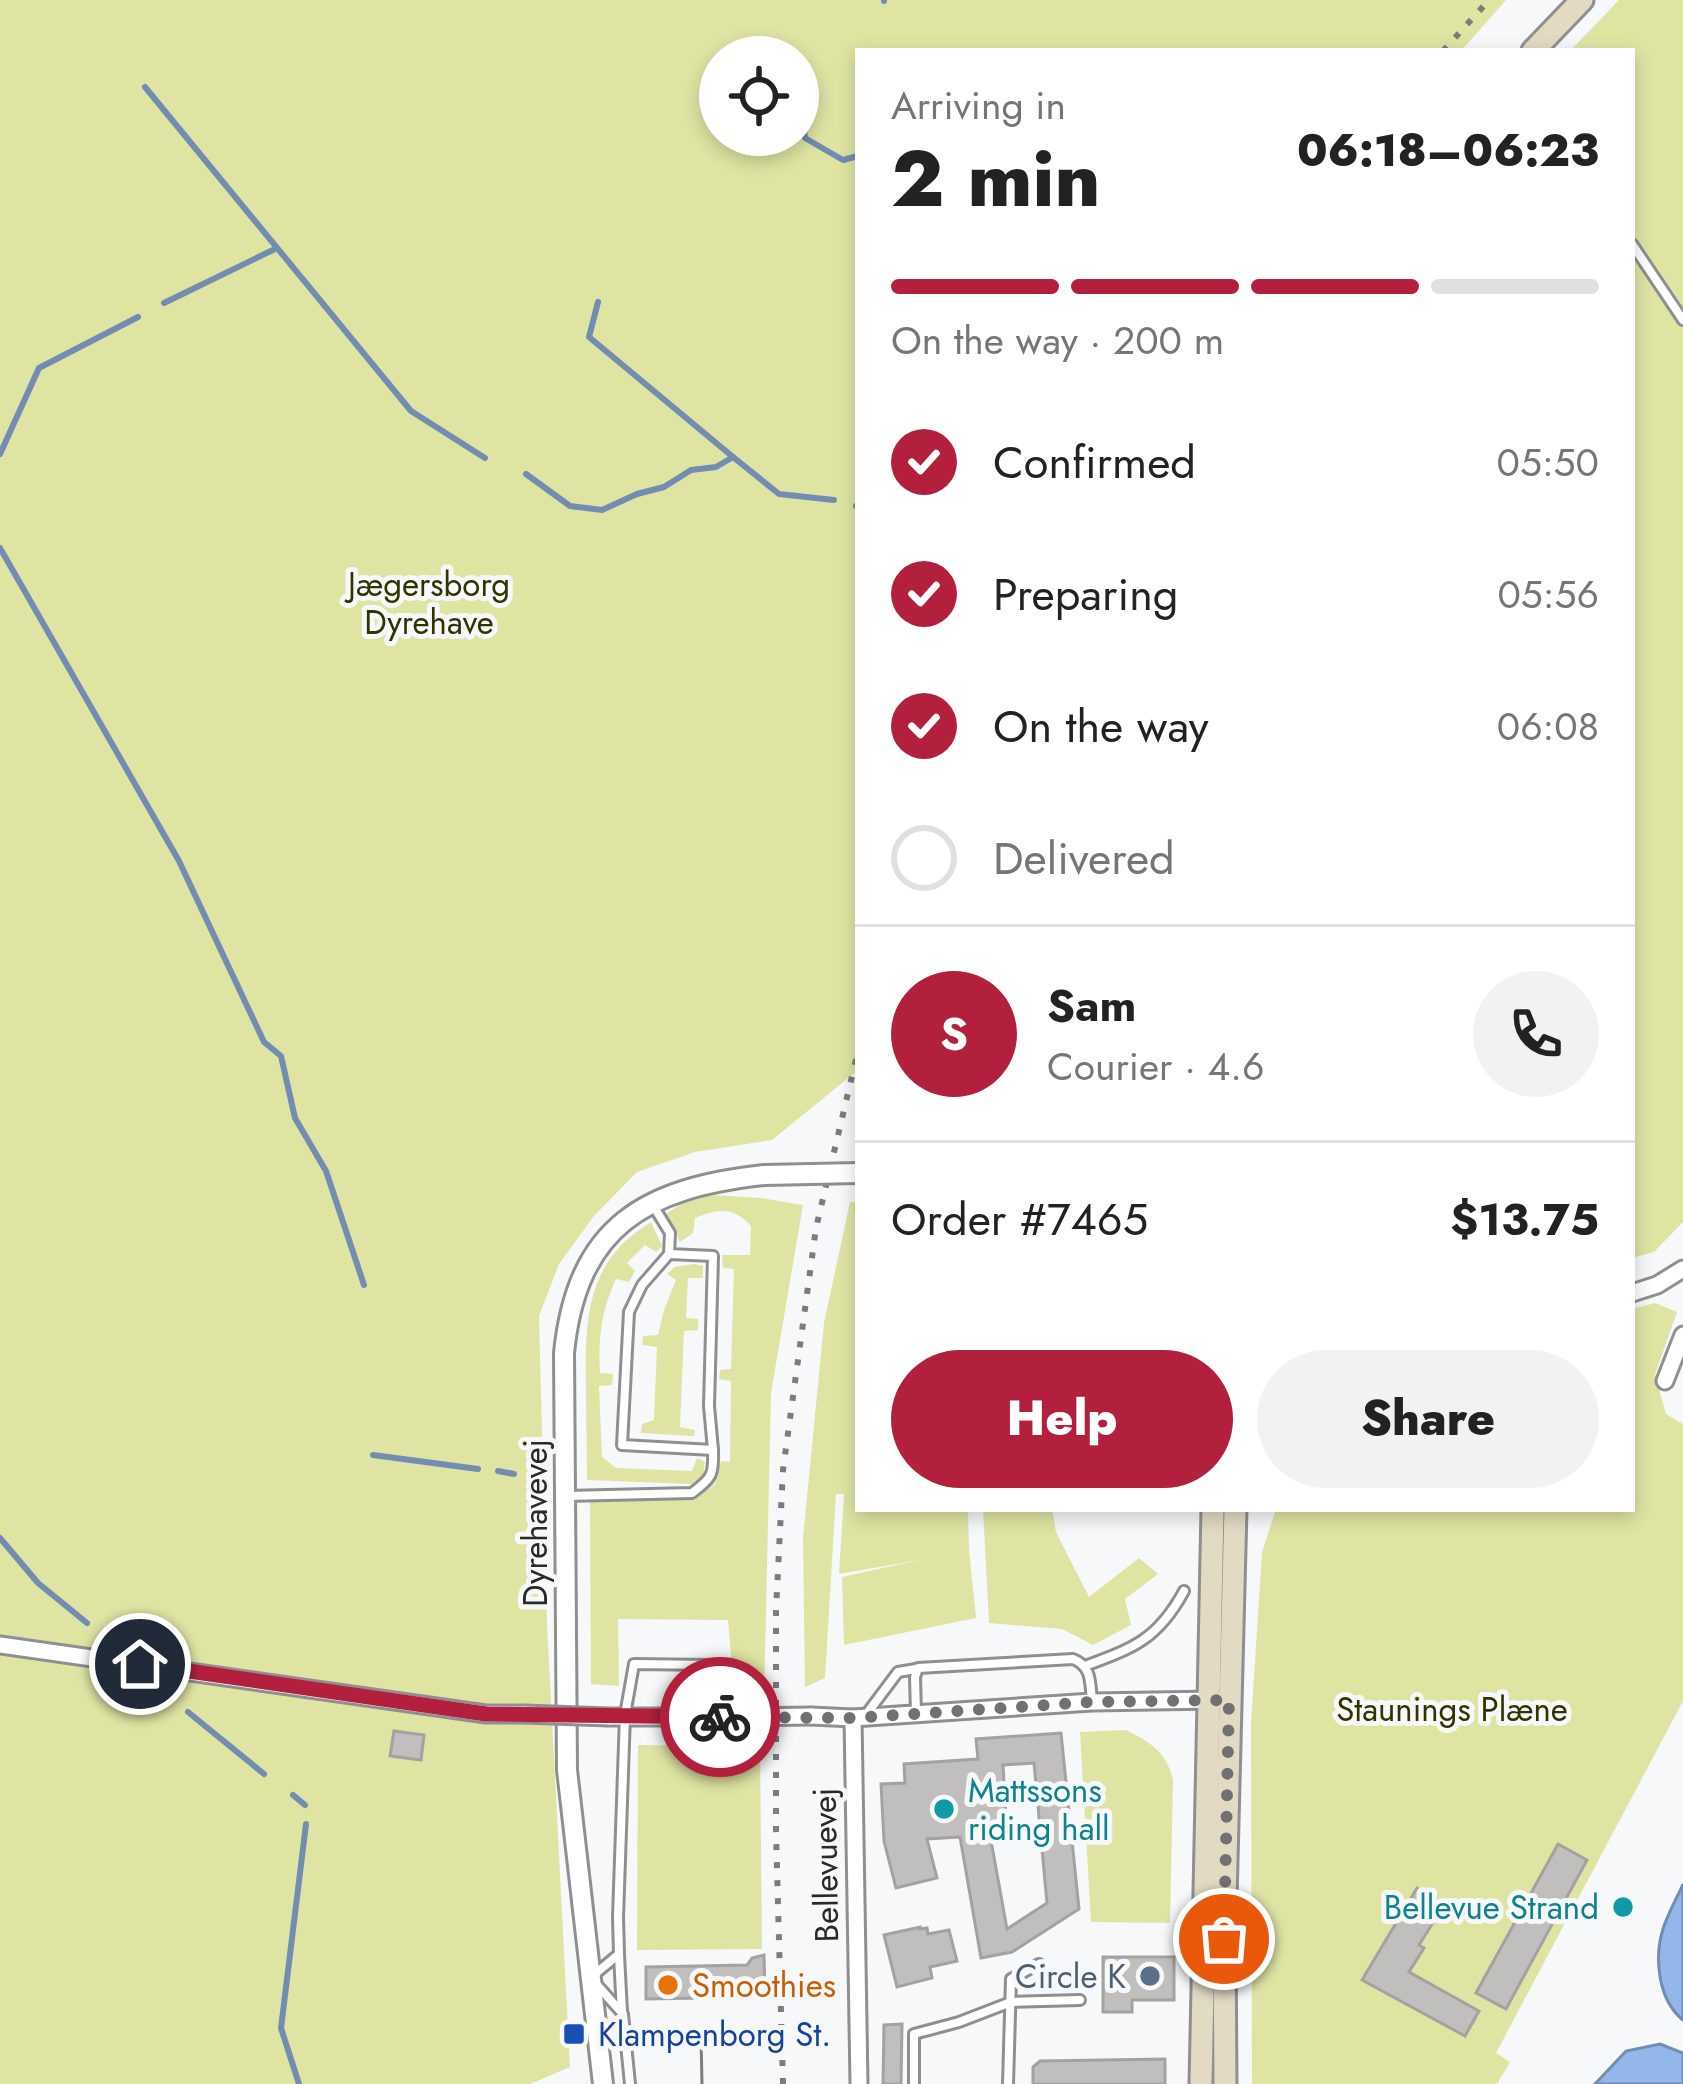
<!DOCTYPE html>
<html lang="en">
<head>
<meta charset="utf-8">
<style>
	:root { --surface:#fff; --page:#f2f2f2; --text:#222; --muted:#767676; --line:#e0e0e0; --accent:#b3203d }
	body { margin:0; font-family:Jost,sans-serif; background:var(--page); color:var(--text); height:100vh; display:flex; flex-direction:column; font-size:45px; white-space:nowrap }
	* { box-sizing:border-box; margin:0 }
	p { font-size:39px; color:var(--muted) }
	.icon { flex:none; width:66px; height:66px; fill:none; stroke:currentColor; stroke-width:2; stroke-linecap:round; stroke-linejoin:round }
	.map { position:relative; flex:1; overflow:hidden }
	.panel { position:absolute; left:855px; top:48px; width:780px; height:1464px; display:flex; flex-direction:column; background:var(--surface); border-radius:0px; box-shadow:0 6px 18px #0003 }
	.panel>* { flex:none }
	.fabs { position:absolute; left:699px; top:36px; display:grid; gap:24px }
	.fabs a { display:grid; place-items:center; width:120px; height:120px; border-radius:50%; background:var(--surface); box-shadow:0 6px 18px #0003; font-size:60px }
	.pin { position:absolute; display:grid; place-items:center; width:102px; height:102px; color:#fff; margin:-51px; border:6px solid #fff; border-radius:50%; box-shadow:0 3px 12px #0007 }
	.courier { position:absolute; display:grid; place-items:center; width:120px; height:120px; margin:-60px; border:9px solid #b3203d; border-radius:50%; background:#fff; color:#222; box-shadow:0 3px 15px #0007 }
	.summary em { font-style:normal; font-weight:800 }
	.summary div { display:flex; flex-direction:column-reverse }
	.summary { display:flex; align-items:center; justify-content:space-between; height:204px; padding:0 36px }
	h1 { font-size:78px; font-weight:800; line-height:90px }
	.bar { display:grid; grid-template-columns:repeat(4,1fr); gap:18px 12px; align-content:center; height:144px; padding:0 36px }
	.bar i { height:15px; border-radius:9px; background:var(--line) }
	.bar .active { background:var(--accent) }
	.bar p { grid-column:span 4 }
	.line { display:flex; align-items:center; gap:30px; padding:0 36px; border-top:3px solid var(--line) }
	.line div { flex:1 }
	.round { display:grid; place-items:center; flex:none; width:126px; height:126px; border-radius:63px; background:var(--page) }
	ol { padding:0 36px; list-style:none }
	li { display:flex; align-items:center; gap:36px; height:132px }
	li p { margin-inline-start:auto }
	li .icon { padding:12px; border-radius:50%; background:var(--accent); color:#fff; stroke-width:4 }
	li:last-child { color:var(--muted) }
	li i { width:66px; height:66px; border:6px solid var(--line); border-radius:50% }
	.primary-button { display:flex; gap:24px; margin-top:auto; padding:24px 36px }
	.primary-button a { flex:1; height:138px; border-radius:72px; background:var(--accent); color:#fff; font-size:48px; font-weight:800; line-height:138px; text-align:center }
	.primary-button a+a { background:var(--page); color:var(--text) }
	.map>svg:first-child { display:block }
</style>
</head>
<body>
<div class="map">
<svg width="1683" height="2084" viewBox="0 0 1683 2084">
	<rect width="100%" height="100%" fill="#f7f8f9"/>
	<!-- green -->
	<g fill="#dfe4a3" fill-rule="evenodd">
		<path d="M0,0H1506L1461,51H858V1070L772,1140L695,1152L637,1172L594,1216L559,1264L539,1316L547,1624L570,2067L530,2084H0ZM720,57H798V135H720Z"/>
		<path d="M1619,0H1683V1222L1654,1252L1632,1258V51H1570Z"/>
		<path d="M712,1195L761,1198L803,1205L771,1393L764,1697L746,1698L733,1679L728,1620L618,1619L619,1686L591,1684L590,1502L697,1498L715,1484L721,1461L730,1462L731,1381L719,1379L720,1370L731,1369L734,1269L723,1268L722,1255H750L751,1226C733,1206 718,1209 695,1218L693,1233L680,1242L666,1214L681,1204Z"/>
		<path d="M850,1202H858V1509H968L969,1550L976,1618L844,1645L842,1577L919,1560L839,1574L844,1494H836L825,1678L805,1687L803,1538L824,1323Z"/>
		<path d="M651,1222L662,1246L656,1252L645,1245L627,1263L635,1271L629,1282L616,1279C601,1311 598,1339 600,1373L613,1374L612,1385L599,1386L602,1457L616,1468L692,1471L697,1458L705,1462L703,1475L691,1484L587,1480C587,1449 586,1417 586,1386C585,1318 586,1261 651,1222Z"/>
		<path d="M694,1264L703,1266V1278H688L686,1318L698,1319V1330L684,1331L680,1427L695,1430L694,1436L641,1433L642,1424L654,1420L657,1347L642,1345L643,1336L658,1335L664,1310L676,1280L667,1274L675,1267Z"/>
		<path d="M1655,1303L1677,1312L1655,1375L1666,1414L1683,1424V1701L1496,2053L1510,2062L1497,2084H1252L1251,1724L1262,1552L1276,1509H1632V1309Z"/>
		<path d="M983,1509H1052L1056,1532L1089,1597L1139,1558L1158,1574L1125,1599L1131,1625L1093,1645L1062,1629L989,1623Z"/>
		<path d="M1126,1730C1152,1743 1166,1752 1173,1780L1170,1923L1091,1922L1080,1732Z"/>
		<path d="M638,1745L760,1746L762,1949L637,1950Z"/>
	</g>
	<!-- water -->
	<g fill="#93b6eb" stroke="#738cb1" stroke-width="3">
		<path d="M1683,1884V2020C1658,2000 1654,1958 1663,1929C1668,1913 1677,1898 1683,1884Z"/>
		<path d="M1660,2044L1683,2053V2084H1595L1626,2051Z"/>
	</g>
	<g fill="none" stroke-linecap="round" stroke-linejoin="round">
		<!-- stream -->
		<g stroke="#738cb1" stroke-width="6">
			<path d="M884,1V0"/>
			<path d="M145,87L411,411L485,458"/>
			<path d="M798,91L805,138L843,160L858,156"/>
			<path d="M598,302L589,337L733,457"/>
			<path d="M164,303L277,248"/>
			<path d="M0,454L39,368L138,317"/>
			<path d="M526,474L570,506L602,510L637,494L664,487L691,470L716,467L733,457L779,494L834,500"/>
			<path d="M856,506H858"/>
			<path d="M0,548L179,861L264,1042L281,1056L295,1118L326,1171L364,1285"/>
			<path d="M373,1455L478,1469"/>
			<path d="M498,1471L514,1474"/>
			<path d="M0,1538L38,1583L87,1623"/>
			<path d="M188,1712L264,1774"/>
			<path d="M293,1795L305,1805"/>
			<path d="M299,2084L281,2028L306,1824"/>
		</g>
	</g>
	<!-- building -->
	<g fill="#c1bfbe" stroke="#a3a2a1" stroke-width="3" fill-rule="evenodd">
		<path d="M394,1731L424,1735L421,1760L390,1756Z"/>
		<path d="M1061,1733L1079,1909L1012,1952L981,1958L960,1837L927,1839L937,1878L896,1888L884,1841L881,1784L905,1783L904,1764L978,1759L976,1739ZM1034,1763L1047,1903L1007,1929L990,1835L1007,1834L1003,1765Z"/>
		<path d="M1558,1844L1587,1860L1506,2009L1476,1993Z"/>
		<path d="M1417,1888L1444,1905L1419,1945L1424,1948L1409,1972L1479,2011L1465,2036L1362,1980Z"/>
		<path d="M920,1927V1929L927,1928L928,1934L949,1930L957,1961L930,1967L932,1978L897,1987L884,1935Z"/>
		<path d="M764,1955L765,1997L646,1999V1967L747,1965L752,1958Z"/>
		<path d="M1103,1957H1174V2000H1132V2012H1103Z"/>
		<path d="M902,2024L901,2084H883L884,2025Z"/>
		<path d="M1165,2059V2084H1033V2067L1040,2061Z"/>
	</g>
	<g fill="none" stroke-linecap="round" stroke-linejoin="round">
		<defs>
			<g id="service">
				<path d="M1632,244L1683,320"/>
				<path d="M654,1207L670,1233L669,1254L642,1285L629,1312L622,1445L713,1450L709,1406L713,1256L669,1254"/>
				<path d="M566,1496L692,1493C712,1478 714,1475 713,1450"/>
				<path d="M1085,1666C1134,1648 1158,1639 1184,1591"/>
				<path d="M916,1713L915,1677L918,1668L1073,1659C1092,1666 1090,1683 1092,1701"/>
				<path d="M865,1716L898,1672L916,1669"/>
				<path d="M619,1955L622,2012"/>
				<path d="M595,1974L619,1954L618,1917L625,1715L634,1664L712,1665L728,1715"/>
				<path d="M597,1985L623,2014L630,2084"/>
				<path d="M914,2084V2034L959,2022L1011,2002L1080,2000"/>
				<path d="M1008,2084L1011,1979L1039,1964"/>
			</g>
			<g id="minor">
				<path d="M1632,1293L1657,1285L1683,1269"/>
				<path d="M1665,1381L1683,1335"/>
				<path d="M0,1645L486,1714H524"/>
				<path d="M811,1716L853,1718L1092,1702L1216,1700"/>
				<path d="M609,1717H753"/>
				<path d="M853,1718L859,2084"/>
			</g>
			<path id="tertiary" d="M603,2084L567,1770L564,1353C577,1225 646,1188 764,1175"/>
			<g id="secondary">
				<path d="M1533,51L1582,0"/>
				<path d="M1201,2084L1213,1509"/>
				<path d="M1225,2084L1224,1939L1235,1509"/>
			</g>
		</defs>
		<!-- service casing -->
		<use href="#service" stroke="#8e8f90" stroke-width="14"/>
		<!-- minor casing -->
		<use href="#minor" stroke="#8e8f90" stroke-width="21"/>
		<!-- tertiary casing -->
		<use href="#tertiary" stroke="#8e8f90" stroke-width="24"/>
		<!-- secondary casing -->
		<use href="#secondary" stroke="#8e8f90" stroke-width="27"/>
		<!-- service -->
		<use href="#service" stroke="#fff" stroke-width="8"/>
		<!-- minor -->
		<use href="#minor" stroke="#fff" stroke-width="15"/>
		<!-- tertiary -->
		<use href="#tertiary" stroke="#fff" stroke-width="18"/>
		<!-- secondary -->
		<use href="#secondary" stroke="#e3dac4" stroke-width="21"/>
		<!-- tram -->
		<path stroke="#7c7c7d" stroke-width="3" d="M701,2037L702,2084"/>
		<!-- rail -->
		<g stroke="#7c7c7d" stroke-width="6" stroke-dasharray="6 12" stroke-linecap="butt">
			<path d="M1443,51L1489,0"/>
			<path d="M783,2084L776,1832V1611L783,1470L816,1228L858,1051"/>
		</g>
		<defs>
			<g id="minor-bridge">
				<path d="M524,1714L609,1717"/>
				<path d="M753,1717L811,1716"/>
			</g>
			<path id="tertiary-bridge" d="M764,1175L858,1173"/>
		</defs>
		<!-- minor-bridge casing -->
		<use href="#minor-bridge" stroke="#8e8f90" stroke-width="21" stroke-linecap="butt"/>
		<!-- tertiary-bridge casing -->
		<use href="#tertiary-bridge" stroke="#8e8f90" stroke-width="24" stroke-linecap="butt"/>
		<!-- minor-bridge -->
		<use href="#minor-bridge" stroke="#fff" stroke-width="15"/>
		<!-- tertiary-bridge -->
		<use href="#tertiary-bridge" stroke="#fff" stroke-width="18"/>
	</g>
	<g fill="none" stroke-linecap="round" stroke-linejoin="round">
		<!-- done -->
		<path stroke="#717172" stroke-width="12" stroke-dasharray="0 21.6" d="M720,1717L853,1718L1092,1702L1229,1700L1224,1939"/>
		<!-- route -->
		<path stroke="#b3203d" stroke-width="15" d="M140,1664L486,1714L720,1717"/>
	</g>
	<!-- markers -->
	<g fill="#0f9aa8" stroke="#f7f8f9" stroke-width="4.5">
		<circle cx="944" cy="1809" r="12"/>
		<circle cx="1623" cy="1907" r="12"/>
	</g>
	<circle fill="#5c6f8a" stroke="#f7f8f9" stroke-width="4.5" cx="1150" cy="1976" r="12"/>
	<circle fill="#e8710a" stroke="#f7f8f9" stroke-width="4.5" cx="668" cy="1985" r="12"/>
	<rect fill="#1a4fb4" stroke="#f7f8f9" stroke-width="4.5" x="562" y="2022" width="24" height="24" rx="6"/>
	<g text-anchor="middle" stroke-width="10" stroke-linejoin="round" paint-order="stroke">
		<!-- park labels -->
		<g font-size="33" fill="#323300" stroke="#f7f8f9">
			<text x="429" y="596">Jægersborg<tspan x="429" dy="38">Dyrehave</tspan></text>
			<text x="1452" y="1721">Staunings Plæne</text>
		</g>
		<!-- street labels -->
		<g font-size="33" fill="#292929" stroke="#f7f8f9">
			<text transform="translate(535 1523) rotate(-90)" y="12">Dyrehavevej</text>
			<text transform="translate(825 1865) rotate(-91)" y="12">Bellevuevej</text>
		</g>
		<!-- culture labels -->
		<g font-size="33" fill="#0d838f" stroke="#f7f8f9" text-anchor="start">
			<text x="968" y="1802">Mattssons<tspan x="968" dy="38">riding hall</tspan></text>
			<text x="1599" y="1919" text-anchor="end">Bellevue Strand</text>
		</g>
		<!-- service labels -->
		<g font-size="33" fill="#4e5e75" stroke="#f7f8f9" text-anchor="end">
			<text x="1126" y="1988">Circle K</text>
		</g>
		<!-- food labels -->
		<g font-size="33" fill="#c56008" stroke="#f7f8f9" text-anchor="start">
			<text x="692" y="1997">Smoothies</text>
		</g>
		<!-- transit labels -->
		<g font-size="33" fill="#164399" stroke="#f7f8f9" text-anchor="start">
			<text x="598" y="2046">Klampenborg St.</text>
		</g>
	</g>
</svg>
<div class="fabs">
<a><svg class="icon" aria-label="locate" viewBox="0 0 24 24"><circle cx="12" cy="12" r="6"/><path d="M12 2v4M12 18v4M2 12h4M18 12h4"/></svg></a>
</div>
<div class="pin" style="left:1224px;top:1939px;background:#ea580c"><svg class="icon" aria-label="bag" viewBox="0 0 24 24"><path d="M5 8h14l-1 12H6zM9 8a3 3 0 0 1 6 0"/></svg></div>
<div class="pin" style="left:140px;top:1664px;background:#1f2937"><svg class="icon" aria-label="home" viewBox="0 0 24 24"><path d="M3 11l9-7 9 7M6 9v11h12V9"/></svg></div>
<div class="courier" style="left:720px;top:1717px"><svg class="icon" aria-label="bike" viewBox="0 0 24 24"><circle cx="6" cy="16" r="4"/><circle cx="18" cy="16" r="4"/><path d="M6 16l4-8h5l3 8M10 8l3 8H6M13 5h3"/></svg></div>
<section class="panel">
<div class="summary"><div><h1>2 min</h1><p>Arriving in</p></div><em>06:18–06:23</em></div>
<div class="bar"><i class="active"></i><i class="active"></i><i class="active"></i><i></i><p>On the way · 200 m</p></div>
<ol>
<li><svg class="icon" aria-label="check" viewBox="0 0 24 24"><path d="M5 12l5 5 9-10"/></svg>Confirmed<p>05:50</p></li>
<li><svg class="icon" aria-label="check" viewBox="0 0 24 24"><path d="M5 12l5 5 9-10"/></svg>Preparing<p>05:56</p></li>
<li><svg class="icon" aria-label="check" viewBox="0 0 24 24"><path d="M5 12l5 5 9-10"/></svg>On the way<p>06:08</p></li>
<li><i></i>Delivered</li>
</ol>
<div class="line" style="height:216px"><b class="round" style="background:var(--accent);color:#fff">S</b><div><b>Sam</b><p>Courier · 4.6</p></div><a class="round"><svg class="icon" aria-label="phone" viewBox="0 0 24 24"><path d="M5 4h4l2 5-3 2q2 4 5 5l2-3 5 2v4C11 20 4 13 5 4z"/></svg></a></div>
<div class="line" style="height:156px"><div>Order #7465</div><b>$13.75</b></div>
<div class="primary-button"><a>Help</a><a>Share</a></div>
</section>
</div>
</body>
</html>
